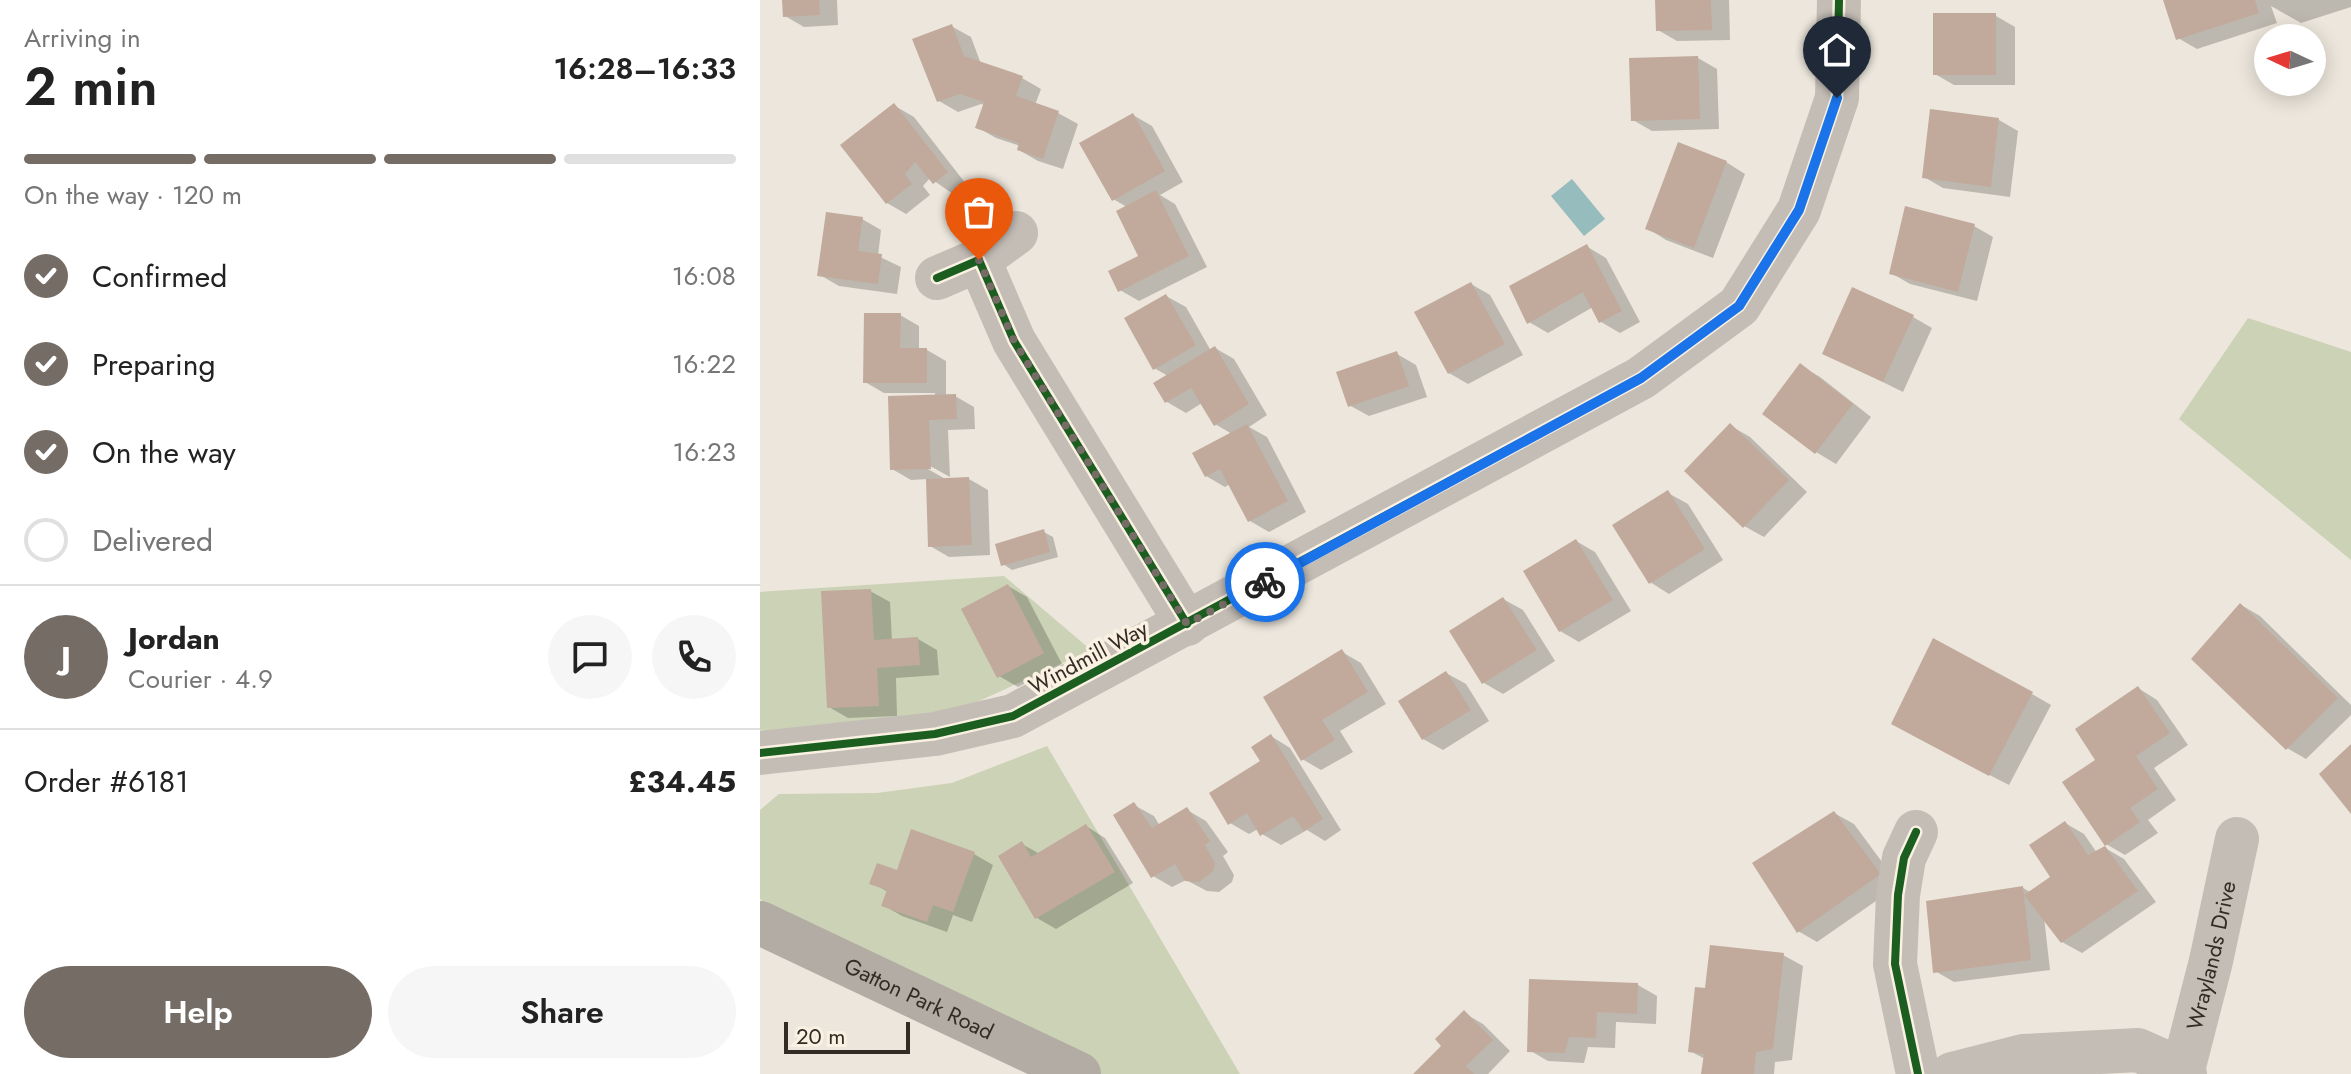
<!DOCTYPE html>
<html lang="en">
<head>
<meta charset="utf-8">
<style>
	:root { --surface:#fff; --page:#f6f6f6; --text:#222; --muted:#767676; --line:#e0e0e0; --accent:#756c65 }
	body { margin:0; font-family:Jost,sans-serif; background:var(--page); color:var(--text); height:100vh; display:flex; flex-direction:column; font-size:30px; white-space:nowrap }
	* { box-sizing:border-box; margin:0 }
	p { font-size:26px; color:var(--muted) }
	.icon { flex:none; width:44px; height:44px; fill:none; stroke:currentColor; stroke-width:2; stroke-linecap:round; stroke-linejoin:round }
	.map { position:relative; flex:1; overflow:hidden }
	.panel { display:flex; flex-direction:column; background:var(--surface); width:760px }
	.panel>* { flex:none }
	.needle { width:52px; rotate:274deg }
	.buttons { position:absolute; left:1494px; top:24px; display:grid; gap:16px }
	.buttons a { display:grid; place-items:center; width:72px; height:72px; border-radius:50%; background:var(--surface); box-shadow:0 4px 20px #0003; font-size:40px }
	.scale { position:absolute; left:24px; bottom:20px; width:126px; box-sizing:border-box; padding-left:8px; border:4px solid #352b25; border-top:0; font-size:22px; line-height:28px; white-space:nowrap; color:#352b25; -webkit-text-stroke:6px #faf1e2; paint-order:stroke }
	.pin { position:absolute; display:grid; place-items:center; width:68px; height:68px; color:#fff; margin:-82px -34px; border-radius:50% 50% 50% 0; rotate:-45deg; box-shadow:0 0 8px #0007 }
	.pin .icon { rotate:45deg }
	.courier { position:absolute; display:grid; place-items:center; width:80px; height:80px; margin:-40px; border:6px solid #1a73e8; border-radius:50%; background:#fff; color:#222; box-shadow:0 2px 10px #0007 }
	.overview em { font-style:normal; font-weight:600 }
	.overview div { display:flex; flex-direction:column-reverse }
	.overview { display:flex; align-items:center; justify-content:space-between; height:136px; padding:0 24px }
	h1 { font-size:52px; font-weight:600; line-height:60px }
	.bar { display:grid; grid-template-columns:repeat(4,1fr); gap:12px 8px; align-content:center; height:96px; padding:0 24px }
	.bar i { height:10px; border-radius:6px; background:var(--line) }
	.bar .current { background:var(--accent) }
	.bar p { grid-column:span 4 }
	.line { display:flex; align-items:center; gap:20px; padding:0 24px; border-top:2px solid var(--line) }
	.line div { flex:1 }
	.round { display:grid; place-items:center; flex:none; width:84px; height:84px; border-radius:42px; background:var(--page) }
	ol { padding:0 24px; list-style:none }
	li { display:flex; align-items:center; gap:24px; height:88px }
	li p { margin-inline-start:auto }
	li .icon { padding:8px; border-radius:50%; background:var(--accent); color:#fff; stroke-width:4 }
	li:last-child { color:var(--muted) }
	li i { width:44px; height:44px; border:4px solid var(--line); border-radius:50% }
	.primary-button { display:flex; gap:16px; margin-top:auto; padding:16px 24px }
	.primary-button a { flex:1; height:92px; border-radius:48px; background:var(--accent); color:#fff; font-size:32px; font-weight:600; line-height:92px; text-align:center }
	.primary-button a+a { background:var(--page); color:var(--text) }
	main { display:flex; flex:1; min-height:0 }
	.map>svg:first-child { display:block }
</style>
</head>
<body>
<main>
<section class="panel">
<div class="overview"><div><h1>2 min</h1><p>Arriving in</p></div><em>16:28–16:33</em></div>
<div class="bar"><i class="current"></i><i class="current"></i><i class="current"></i><i></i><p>On the way · 120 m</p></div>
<ol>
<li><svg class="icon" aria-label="check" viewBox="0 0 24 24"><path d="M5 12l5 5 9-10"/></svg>Confirmed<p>16:08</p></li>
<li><svg class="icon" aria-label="check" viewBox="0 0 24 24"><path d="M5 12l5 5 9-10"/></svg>Preparing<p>16:22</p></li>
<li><svg class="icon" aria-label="check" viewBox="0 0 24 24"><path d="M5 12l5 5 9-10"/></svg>On the way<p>16:23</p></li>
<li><i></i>Delivered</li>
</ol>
<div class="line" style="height:144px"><b class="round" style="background:var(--accent);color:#fff">J</b><div><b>Jordan</b><p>Courier · 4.9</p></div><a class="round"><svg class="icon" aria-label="chat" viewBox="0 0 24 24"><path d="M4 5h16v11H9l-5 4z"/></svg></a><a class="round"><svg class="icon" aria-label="phone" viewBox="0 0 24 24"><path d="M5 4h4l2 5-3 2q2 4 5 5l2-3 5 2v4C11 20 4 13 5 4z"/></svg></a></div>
<div class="line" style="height:104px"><div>Order #6181</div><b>£34.45</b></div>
<div class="primary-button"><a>Help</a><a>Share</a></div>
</section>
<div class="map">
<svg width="1591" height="1074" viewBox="0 0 1591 1074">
	<rect width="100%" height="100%" fill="#ece6dc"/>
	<!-- green -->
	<g fill="#cbd2b5">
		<path d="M1488,318L1591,352V560L1419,419Z"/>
		<path d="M244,576L331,650L204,708L122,725L10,732L0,730V592Z"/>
		<path d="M287,746L480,1074H341L16,912L0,899V810L19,794L117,793L192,783Z"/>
	</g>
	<!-- water -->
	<path fill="#97bcbe" d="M812,179L845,219L824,236L791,196Z"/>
	<!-- shadow -->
	<g fill="#0003">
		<path d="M24,0H77L78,25L44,27L25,16Z"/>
		<path d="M897,0H969L970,40L917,41L898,30Z"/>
		<path d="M1405,0H1591V7L1541,23L1511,6L1517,23L1437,49L1418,38Z"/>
		<path d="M1236,16L1255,27V85H1194L1175,74Z"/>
		<path d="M191,26L211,37L221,64L262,78L281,89L275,105L298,113L318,124L303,169L278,161L259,150L260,146L236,138L217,127L225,105L221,104L198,112L179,101Z"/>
		<path d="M938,58L957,69L959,129L892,131L873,120Z"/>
		<path d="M135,106L154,117L206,184L193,194L170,178L163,186L170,195L146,214L127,203Z"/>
		<path d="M373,115L392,126L423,182L400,195L415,204L447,267L379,301L360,290L380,257L367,207L353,199Z"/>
		<path d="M1239,120L1258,131L1250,197L1183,188L1164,177Z"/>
		<path d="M966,162L985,174L953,258L906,240L887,228Z"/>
		<path d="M102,219L121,230L118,256L141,267L137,294L79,286L60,275Z"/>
		<path d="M1214,226L1233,237L1217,301L1150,284L1131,273Z"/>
		<path d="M826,246L846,258L880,322L860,333L841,322L833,307L788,333L769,322Z"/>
		<path d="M711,284L730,295L763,355L708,384L689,373Z"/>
		<path d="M406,296L426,307L451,351L455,348L474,359L507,415L489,427L507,437L546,512L509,532L490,521L470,484L465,487L446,476L472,434L455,424L442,403L426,413L407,402L408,376L394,368Z"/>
		<path d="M140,315L159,326V350H167L186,361V396H195L214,407L215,429L188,430L190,477L163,462L161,465L187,480L209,479L228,490L230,555L189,557L170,546L168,479L151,480L132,469L175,397V393H124L105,382Z"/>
		<path d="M1153,317L1172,328L1143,392L1064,353Z"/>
		<path d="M637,354L656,365L667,397L609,416L589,405Z"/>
		<path d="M1041,366L1060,377L1111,417L1076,464L1056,452L1004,413Z"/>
		<path d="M971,426L990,437L1047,492L1004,537L984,526Z"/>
		<path d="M908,493L928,504L963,560L909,594L890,582Z"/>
		<path d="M284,532L293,537L298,557L252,570L243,564Z"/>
		<path d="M816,541L835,552L871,611L819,642L800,631Z"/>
		<path d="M248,586L267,597L302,664L258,687L239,676Z"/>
		<path d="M110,591L130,602L132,641L158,639L177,650L179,675L136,678L137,716L88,718L69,707Z"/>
		<path d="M743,599L763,610L795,661L743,694L724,683L691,631Z"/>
		<path d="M1481,605L1500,616L1591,705V715L1546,759L1527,748Z"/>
		<path d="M582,652L601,663L626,704L580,731L593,752L561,770L542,759Z"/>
		<path d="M686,673L706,684L729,721L683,750L663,739Z"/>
		<path d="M1378,688L1397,700L1428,745L1394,768L1416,800L1388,820L1398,833L1365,855L1346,844L1338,760Z"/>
		<path d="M1272,694L1291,705L1249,785L1152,735Z"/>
		<path d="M511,736L530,748L581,830L565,841L547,830L521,845L502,834L498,829L489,834L470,823L503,762Z"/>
		<path d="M374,805L394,816L400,826L427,810L446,821L468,852L463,856L474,875L472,882L459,892L447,891L426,880L412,887L393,876Z"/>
		<path d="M1074,813L1094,824L1139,885L1057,942L1038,931Z"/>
		<path d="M1305,823L1324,834L1337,853L1345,848L1364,859L1396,902L1322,953L1302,942L1284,917L1290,970L1194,982L1175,971L1263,888L1270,892L1292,877Z"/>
		<path d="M326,826L345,838L373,883L296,929L277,918L262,844L280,854Z"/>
		<path d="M214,854L233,865L212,922L193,915L187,932L142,916L123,905L128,892L112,883L138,872Z"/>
		<path d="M1023,955L1043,966L1032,1060L1015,1062L1014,1074H943L945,1059L930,1051L947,990Z"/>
		<path d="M878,985L897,996L896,1024L856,1022L855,1048L828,1047L824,1063L788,1061L769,1050Z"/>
		<path d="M704,1013L723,1024L750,1051L728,1074H656L684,1046Z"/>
	</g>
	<!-- building -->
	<g fill="#c1aa9c">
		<path d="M22,0H59L60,15L23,17Z"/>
		<path d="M895,0H951L952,30L896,31Z"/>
		<path d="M1403,0H1495L1499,13L1416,40Z"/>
		<rect x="1173" y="13" width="63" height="62"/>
		<path d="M192,24L204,56L263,76L256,96L299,111L283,159L257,150L259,143L215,128L224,102L200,94L177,102L152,39Z"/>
		<path d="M938,56L940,119L871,121L869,58Z"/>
		<path d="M134,103L188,172L173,184L155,162L145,174L152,184L126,204L80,145Z"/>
		<path d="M1170,109L1239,118L1231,187L1162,178Z"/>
		<path d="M373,113L405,171L352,201L319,143Z"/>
		<path d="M918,142L967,161L934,248L885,229Z"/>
		<path d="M396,190L429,256L358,292L348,271L378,256L356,211Z"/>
		<path d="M1145,206L1215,224L1198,292L1129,274Z"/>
		<path d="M66,212L103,217L98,251L122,254L118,284L57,276Z"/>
		<path d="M827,244L862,311L839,323L823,292L767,324L749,286Z"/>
		<path d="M711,282L745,344L688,374L654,312Z"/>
		<path d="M1092,287L1154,315L1123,382L1062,354Z"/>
		<path d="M406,294L436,345L393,370L364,318Z"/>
		<path d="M104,313H141L140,348H167V383H103Z"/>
		<path d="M455,346L489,404L454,426L431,388L405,403L393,383Z"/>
		<path d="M637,351L649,386L588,407L576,372Z"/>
		<path d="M1040,363L1093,404L1055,454L1002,414Z"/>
		<path d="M196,394L197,419L169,420L171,469L130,470L128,396Z"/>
		<path d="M970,423L1029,480L983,528L924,471Z"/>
		<path d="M487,424L528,501L488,522L460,469L445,477L432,453Z"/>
		<path d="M209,477L212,545L168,547L166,479Z"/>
		<path d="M908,490L945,549L889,584L852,525Z"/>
		<path d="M284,529L290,552L241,566L235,544Z"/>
		<path d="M816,539L853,600L799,632L763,571Z"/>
		<path d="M248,584L284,653L237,678L201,609Z"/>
		<path d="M111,589L114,640L158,637L160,665L117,668L119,706L67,708L61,591Z"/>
		<path d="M743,597L777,650L722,684L689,631Z"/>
		<path d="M1480,603L1578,698L1526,750L1431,659Z"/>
		<path d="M1173,638L1273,692L1229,776L1131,724Z"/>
		<path d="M582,649L608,692L562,720L575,740L541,761L503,697Z"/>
		<path d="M686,671L711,710L662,740L638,701Z"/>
		<path d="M1378,686L1410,733L1376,756L1398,789L1370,808L1380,822L1345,846L1302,782L1335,760L1315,729Z"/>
		<path d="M511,734L563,819L544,831L533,816L500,836L487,813L468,825L449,793L500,761L491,747Z"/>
		<path d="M1591,744V814L1559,774Z"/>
		<path d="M374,802L392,828L427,807L450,841L445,845L455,863L453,871L439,882L425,881L415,864L391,878L353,815Z"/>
		<path d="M1074,811L1121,874L1037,933L992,863Z"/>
		<path d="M1305,821L1328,855L1345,846L1378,891L1301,943L1264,895L1290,877L1269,845Z"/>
		<path d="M326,824L355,872L275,919L238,856L262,841L271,857Z"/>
		<path d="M151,829L215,852L193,912L173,905L167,922L121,906L127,890L109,884L117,863L137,870Z"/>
		<path d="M1263,886L1271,960L1173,973L1166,901Z"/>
		<path d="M950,945L1024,953L1013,1049L996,1052L994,1074H941L944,1054L928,1052L935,987L945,988Z"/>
		<path d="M769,979L878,983L877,1014L837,1012L836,1038L809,1037L805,1053L767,1052Z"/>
		<path d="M704,1010L733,1040L706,1066L714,1074H653L681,1046L675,1039Z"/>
	</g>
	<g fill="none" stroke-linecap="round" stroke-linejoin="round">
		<!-- minor -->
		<g stroke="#c4bdb6" stroke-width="44">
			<path d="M219,260L256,233"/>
			<path d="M177,278L219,260L254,341L427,624"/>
			<path d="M0,753L175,734L253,716L881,378L979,306L1039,210L1077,98L1079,0"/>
			<path d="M1156,832L1144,858L1138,895L1135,964L1158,1074"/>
			<path id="s1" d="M1423,1070L1451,961L1477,839"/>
			<path d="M1192,1074L1263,1056L1378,1050L1423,1070L1425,1074"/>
		</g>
		<!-- major -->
		<path stroke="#b3aca5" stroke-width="44" id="s2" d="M0,923L319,1074"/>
		<defs>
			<g id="cycleway">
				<path d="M177,278L219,260L254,341L427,624"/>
				<path d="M0,753L175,734L253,716L881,378L979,306L1039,210L1077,98L1079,0"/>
				<path d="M1156,832L1144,858L1138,895L1135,964L1158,1074"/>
			</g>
		</defs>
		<!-- cycleway casing -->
		<use href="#cycleway" stroke="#faf1e2" stroke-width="13"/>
		<!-- cycleway -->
		<use href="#cycleway" stroke="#1b5e20" stroke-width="8"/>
	</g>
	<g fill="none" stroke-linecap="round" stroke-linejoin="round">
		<!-- done -->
		<path stroke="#756c65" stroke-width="8" stroke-dasharray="0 14.4" d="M219,260L254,341L427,624L505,582"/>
		<!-- route -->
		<path stroke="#1a73e8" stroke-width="10" d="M505,582L881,378L979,306L1039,210L1077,98"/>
	</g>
	<g text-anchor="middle" stroke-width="7" stroke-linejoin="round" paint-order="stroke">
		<!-- street labels -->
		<g font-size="22" fill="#352b25" stroke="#faf1e2">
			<text transform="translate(328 657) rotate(-28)" y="8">Windmill Way</text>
			<text dy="8" stroke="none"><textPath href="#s1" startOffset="118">Wraylands Drive</textPath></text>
			<text dy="8" stroke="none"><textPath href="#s2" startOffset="176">Gatton Park Road</textPath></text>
		</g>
	</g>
</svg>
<div class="buttons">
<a><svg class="needle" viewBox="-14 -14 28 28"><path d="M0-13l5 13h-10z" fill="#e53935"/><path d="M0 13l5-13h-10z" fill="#767676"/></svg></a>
</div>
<div class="scale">20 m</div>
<div class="pin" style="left:219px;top:260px;background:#ea580c"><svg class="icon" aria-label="bag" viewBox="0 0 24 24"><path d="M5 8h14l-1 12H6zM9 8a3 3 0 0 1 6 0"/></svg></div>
<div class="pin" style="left:1077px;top:98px;background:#1f2937"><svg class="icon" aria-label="home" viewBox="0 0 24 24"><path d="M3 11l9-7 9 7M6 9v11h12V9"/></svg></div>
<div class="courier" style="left:505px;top:582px"><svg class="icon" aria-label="bike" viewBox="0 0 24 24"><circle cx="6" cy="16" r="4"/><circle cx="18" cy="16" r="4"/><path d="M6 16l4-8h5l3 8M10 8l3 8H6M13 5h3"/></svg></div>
</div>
</main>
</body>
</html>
